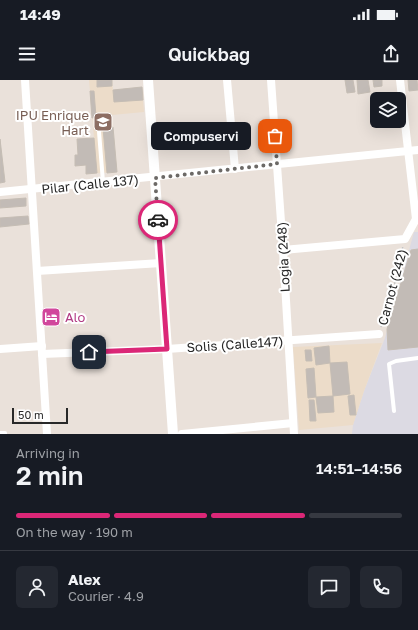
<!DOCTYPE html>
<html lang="en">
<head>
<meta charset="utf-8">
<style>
	:root { --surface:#171b24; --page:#242831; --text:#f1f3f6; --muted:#9ea1a6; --line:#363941; --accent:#db2777 }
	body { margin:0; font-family:"Golos Text",sans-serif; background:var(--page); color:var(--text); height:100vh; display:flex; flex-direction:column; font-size:15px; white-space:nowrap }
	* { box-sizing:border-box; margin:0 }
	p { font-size:13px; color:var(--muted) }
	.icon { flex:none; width:22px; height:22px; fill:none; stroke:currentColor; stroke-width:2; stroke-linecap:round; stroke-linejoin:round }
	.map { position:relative; height:354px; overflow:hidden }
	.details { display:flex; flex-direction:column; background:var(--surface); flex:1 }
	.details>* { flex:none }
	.fabs { position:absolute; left:370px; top:12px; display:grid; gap:8px }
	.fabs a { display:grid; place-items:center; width:36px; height:36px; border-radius:6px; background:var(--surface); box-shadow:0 4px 16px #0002; font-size:20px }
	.scale { position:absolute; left:12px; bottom:10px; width:56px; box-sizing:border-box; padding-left:4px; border:2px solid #282828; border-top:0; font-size:11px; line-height:14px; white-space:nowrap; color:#282828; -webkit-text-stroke:3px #fff; paint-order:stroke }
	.pin { position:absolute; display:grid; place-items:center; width:34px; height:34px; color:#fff; margin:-17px; border-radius:8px; box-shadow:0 2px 6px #0006 }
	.courier { position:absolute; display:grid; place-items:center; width:40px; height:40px; margin:-20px; border:3px solid #db2777; border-radius:50%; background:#fff; color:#222; box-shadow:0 1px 5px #0007 }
	.bubble { position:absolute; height:28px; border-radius:6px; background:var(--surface); box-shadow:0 4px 16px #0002; font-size:13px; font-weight:600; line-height:28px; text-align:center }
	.summary em { font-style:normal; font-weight:600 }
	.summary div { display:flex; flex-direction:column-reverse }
	.summary { display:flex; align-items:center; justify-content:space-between; height:68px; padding:0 16px }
	h1 { font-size:26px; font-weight:600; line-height:30px }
	.bar { display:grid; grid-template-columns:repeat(4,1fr); gap:6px 4px; align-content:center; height:48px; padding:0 16px }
	.bar i { height:5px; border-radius:3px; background:var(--line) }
	.bar .active { background:var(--accent) }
	.bar p { grid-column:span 4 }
	.line { display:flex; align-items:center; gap:10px; padding:0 16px; border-top:1px solid var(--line) }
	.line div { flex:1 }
	.round { display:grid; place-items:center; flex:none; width:42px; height:42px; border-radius:6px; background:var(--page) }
	.status { display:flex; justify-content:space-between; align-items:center; height:28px; padding:0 20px; background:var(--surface); direction:ltr }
	.status svg { height:11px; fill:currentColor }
	header { display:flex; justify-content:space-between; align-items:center; height:52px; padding:0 16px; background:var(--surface); font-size:18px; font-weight:600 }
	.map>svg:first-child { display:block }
</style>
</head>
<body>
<div class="status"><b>14:49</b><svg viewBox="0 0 49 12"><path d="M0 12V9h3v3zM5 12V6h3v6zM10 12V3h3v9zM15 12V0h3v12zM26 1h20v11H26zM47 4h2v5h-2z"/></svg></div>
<header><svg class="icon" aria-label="menu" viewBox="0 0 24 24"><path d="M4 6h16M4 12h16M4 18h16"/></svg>Quickbag<svg class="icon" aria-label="share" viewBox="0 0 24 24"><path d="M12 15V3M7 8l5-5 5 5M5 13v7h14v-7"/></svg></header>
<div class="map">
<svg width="418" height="354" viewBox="0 0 418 354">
	<rect width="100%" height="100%" fill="#eae1da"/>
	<!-- industrial -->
	<path fill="#dcdae3" d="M414,152H418V354H352L353,345L364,311L385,258Z"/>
	<!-- education -->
	<g fill="#ecdcc9">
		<path d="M89,0H112L113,10L142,7L144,32L112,35L117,92L86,94V85L75,86V75H78L77,59L94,58Z"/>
		<path d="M382,263L364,311L353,345L299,350L293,267Z"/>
	</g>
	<!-- building -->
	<g fill="#c2bbb6" stroke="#c5bdb4">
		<path d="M97,0H112V6L97,7Z"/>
		<path d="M345,0H353L355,12L347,13Z"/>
		<path d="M357,0H368L370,12L358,14Z"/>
		<path d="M373,0H382V6L374,7Z"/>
		<path d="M408,0H417L418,10L409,11Z"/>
		<path d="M142,7L143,20L114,22L113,10Z"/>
		<path d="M90,11H94L96,37L92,38Z"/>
		<path d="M113,47L117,92L107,93L103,48Z"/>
		<path d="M94,58L97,93L86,94V85L75,86V75H78L77,59Z"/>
		<path d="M0,59L5,102L0,103Z"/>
		<path d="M26,118V126L0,128V120Z"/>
		<path d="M28,136L29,144L0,147V138Z"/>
		<path d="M418,169V267L388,270L387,249L411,170Z"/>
		<path d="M329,266L330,283L316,285L314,268Z"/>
		<path d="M305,270H311L312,281H306Z"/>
		<path d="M347,282L350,314L333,316L330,283Z"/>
		<path d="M314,288L316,317L308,318L306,289Z"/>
		<path d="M354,315L356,335H350L348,316Z"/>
		<path d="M333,316L334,332L318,333L316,317Z"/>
		<path d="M309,320H314L316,341H310Z"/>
	</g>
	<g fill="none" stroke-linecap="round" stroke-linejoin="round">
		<!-- path -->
		<path stroke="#c3c3c3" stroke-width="1.5" stroke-dasharray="3 2" stroke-linecap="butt" d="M381,247L391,220L403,166"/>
		<!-- service -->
		<g stroke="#fff" stroke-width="4">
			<path d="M98,39L103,102"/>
			<path d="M394,331L389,284L396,281L418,278"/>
			<path d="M0,353H5"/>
		</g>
		<!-- minor -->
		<g stroke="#fff" stroke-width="8">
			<path d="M25,0L47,354"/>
			<path d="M227,0L235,89"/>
			<path d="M271,0L283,170L294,354"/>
			<path d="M0,112L418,70"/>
			<path d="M283,170L405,159L416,139L400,0"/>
			<path d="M37,191L161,183"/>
			<path d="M0,269L42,266"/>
			<path d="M42,274L167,269L379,254"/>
			<path d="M182,354L293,343"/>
		</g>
		<!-- tertiary -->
		<path stroke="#fff" stroke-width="10" d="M148,0L173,354"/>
	</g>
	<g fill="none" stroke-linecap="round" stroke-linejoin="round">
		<!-- done -->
		<path stroke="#6c6966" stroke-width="4" stroke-dasharray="0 7.2" d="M158,140L155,98L277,84L275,56"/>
		<!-- route -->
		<path stroke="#db2777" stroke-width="5" d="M89,272L167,269L158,140"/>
	</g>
	<!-- icons -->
	<defs>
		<symbol id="school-square" viewBox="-11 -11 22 22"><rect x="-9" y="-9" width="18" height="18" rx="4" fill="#8d6e63" stroke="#fff"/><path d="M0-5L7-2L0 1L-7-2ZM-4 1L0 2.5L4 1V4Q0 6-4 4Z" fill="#fff"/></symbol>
		<symbol id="hotel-square" viewBox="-11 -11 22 22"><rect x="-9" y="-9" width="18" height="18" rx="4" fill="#d1479c" stroke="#fff"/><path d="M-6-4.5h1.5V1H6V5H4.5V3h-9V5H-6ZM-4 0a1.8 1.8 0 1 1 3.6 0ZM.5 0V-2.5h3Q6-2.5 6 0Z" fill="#fff"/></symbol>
	</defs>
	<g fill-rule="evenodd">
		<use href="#school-square" x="92" y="31" width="22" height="22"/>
		<use href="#hotel-square" x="40" y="226" width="22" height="22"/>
	</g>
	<g text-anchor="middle" stroke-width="4" stroke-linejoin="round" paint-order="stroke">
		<!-- education labels -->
		<g font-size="13" fill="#785e54" stroke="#fff" text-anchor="end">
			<text x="89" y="40">IPU Enrique<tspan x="89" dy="15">Hart</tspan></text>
		</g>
		<!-- street labels -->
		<g font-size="13" fill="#282828" stroke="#fff">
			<text transform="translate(90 104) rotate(-6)" y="5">Pilar (Calle 137)</text>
			<text transform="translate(283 177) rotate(-93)" y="5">Logia (248)</text>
			<text transform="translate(392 207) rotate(-75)" y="5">Carnot (242)</text>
			<text transform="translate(235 264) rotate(-4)" y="5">Solis (Calle147)</text>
		</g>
		<!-- hotel labels -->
		<g font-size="13" fill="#b23c85" stroke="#fff" text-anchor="start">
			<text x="65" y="242">Alo</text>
		</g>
	</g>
</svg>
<div class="fabs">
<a><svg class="icon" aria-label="layers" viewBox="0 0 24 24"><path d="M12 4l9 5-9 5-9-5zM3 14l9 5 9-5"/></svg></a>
</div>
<div class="scale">50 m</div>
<div class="pin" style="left:275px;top:56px;background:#ea580c"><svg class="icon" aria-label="bag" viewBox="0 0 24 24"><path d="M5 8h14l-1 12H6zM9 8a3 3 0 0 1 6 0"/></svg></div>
<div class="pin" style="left:89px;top:272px;background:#1f2937"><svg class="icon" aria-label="home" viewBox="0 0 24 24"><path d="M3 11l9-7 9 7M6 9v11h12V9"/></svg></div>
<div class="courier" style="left:158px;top:140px"><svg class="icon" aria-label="car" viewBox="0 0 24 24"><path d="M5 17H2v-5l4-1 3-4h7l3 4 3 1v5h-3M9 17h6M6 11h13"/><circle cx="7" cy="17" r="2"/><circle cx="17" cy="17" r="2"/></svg></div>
<div class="bubble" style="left:151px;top:42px;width:100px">Compuservi</div>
</div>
<section class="details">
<div class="summary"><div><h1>2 min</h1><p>Arriving in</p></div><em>14:51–14:56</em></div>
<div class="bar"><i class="active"></i><i class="active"></i><i class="active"></i><i></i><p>On the way · 190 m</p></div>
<div class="line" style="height:72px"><a class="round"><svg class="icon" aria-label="person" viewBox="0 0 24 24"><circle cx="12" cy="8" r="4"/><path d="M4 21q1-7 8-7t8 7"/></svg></a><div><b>Alex</b><p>Courier · 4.9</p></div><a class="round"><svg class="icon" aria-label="chat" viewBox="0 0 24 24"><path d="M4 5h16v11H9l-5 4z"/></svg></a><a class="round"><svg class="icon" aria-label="phone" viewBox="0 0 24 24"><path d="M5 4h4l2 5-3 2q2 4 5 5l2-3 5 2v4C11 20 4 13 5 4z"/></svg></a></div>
</section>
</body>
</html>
